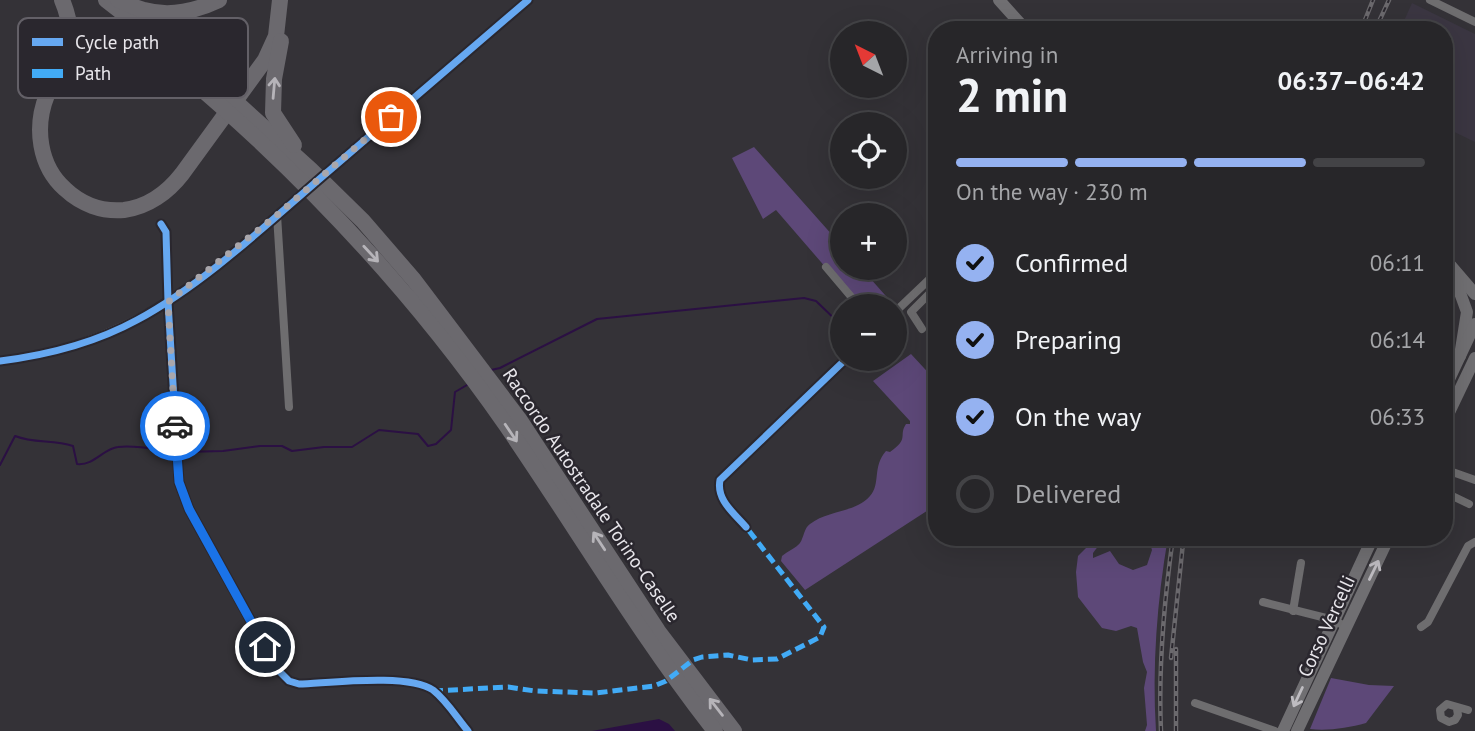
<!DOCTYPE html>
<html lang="en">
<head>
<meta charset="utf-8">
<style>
	:root { --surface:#272629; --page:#2f2e31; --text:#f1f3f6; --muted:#a4a5a8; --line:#434346; --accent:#95b2f1 }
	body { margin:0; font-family:"PT Sans",sans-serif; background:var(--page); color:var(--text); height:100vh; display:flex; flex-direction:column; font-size:26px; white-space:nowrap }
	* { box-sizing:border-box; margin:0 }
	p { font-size:23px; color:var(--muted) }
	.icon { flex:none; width:38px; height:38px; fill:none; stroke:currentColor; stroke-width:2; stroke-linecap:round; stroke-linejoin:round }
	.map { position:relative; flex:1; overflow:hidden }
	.drawer { position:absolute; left:928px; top:21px; width:525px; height:525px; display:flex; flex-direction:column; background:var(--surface); border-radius:28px; box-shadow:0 7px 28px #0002,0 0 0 2px var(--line) }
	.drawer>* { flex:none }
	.needle { width:46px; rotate:318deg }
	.buttons { position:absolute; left:830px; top:21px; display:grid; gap:14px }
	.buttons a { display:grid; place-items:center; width:77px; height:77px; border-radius:50%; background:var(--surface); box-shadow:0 7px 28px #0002,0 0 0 2px var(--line); font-size:35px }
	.pin { position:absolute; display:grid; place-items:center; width:60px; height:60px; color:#fff; margin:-30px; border:4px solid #fff; border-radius:50%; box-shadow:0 2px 7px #0007 }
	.courier { position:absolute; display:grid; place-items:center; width:70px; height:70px; margin:-35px; border:5px solid #1a73e8; border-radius:50%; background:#fff; color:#222; box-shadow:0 2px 9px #0007 }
	.overview em { font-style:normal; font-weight:700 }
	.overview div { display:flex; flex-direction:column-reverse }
	.overview { display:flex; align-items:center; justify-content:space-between; height:119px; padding:0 28px }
	h1 { font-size:46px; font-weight:700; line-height:52px }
	.bar { display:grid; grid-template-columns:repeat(4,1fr); gap:10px 7px; align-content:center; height:84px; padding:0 28px }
	.bar i { height:9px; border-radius:5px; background:var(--line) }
	.bar .active { background:var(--accent) }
	.bar p { grid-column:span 4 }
	ol { padding:0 28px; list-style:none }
	li { display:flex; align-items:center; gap:21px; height:77px }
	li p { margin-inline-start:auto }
	li .icon { padding:7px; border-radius:50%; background:var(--accent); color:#111; stroke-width:4 }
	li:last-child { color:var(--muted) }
	li i { width:38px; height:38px; border:4px solid var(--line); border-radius:50% }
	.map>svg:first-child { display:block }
</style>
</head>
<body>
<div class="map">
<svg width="1475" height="731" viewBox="0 0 1475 731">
	<rect width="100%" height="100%" fill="#343237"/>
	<!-- built -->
	<path fill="#3b3642" d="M1412,3L1475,34V142L1444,127V30H1400Z"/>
	<!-- green -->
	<g fill="#5d4878">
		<path d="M754,147L842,246V268H861L893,304L890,306H859L776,210L763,219L732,158Z"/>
		<path d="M911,354L936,381V505L805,590L781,561L782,556C788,551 796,548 800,543C804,537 804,528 810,524C828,510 855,513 870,496C881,484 872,467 886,451L890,452C910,438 898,436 906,424H910V421L873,381Z"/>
		<path d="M1097,537H1105L1093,553V558L1110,551L1119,564L1133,570L1147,565L1152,550L1148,537H1168C1157,601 1152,666 1156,731H1145L1147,725L1144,688L1147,672L1143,662L1137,628L1131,626L1116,631L1102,628L1078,597L1076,572L1078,556Z"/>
		<path d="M1331,678L1369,685L1394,686L1366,723C1348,728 1328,731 1310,729Z"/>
	</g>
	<!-- water -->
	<path fill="#2b1043" d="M659,719L669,724L675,731H592Z"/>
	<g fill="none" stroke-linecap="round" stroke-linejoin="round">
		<!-- stream -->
		<g stroke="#2b1043" stroke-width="2">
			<path d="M491,370L500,368L597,319L804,298L816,301L842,326"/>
			<path d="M183,452L223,451L260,446H282L292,451L324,447H352L379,430L418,434L428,446L436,444L451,430L455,392L467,385"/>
			<path d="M0,465L15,436C35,444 53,439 73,446L77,464C94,466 104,448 118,447C135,445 154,449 170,451"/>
		</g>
		<!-- minor -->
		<g stroke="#6e6d6f" stroke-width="8">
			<path d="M1430,0L1475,22"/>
			<path d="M319,179L528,0"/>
			<path d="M277,215L289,407"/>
			<path d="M161,224L166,232L168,302L179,482L189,509L278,670L289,681L299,684C329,683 409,673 433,690C447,701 457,718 468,731"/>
			<path d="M826,267L859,306"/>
			<path d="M894,313L936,273"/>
			<path d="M922,329L911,312L936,287"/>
			<path d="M0,361C136,345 210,273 309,188"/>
			<path d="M1444,469L1475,480"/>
			<path d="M1444,492L1469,504"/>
			<path d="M746,527C734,513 716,500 720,480L846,359"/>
			<path d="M1263,602L1334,620L1346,627"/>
			<path d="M1293,611L1301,563"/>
			<path d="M1421,627L1428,622L1468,546L1475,542"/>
			<path d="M1195,703L1275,731"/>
			<path d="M1457,709L1458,715L1455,720L1449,722L1441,718L1440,710L1447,704L1468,710"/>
		</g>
		<!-- secondary -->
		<g stroke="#706f72" stroke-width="12">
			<path d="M999,0L1026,30"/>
			<path d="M1444,258L1475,294"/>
			<path d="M1450,265L1467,312L1460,356"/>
			<path d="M1444,390L1475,324"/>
			<path d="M1444,423L1475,358"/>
			<path d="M1283,731L1373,537"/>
			<path d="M1297,731L1389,537"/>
		</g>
		<!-- motorway -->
		<g stroke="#6b696e" stroke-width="16">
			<path d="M62,0C71,21 74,46 63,67C59,77 51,85 47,95C34,127 39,166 65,189C81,204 102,212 124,210C148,207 168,192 182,174L265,60L276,36L280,0"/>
			<path d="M106,0L227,94L311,170L363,221L414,280L519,419L658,631L734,731"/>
			<path d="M118,0C127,3 135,8 144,10C169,17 196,11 219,0"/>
			<path d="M281,41L274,79L273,113L294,145"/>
			<path d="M176,67C301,172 413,291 506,425C576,527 639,634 715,731"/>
			<path d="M60,88C97,41 137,53 182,79"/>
		</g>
		<defs>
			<g id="rail">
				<path d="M1361,30L1373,0"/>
				<path d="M1375,30L1389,0"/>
				<path d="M1171,658L1183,543"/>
				<path d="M1161,731C1158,666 1164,602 1173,537"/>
				<path d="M1176,731V649"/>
			</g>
		</defs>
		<!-- rail casing -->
		<use href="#rail" stroke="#6b696d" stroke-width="4.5"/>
		<!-- rail -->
		<use href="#rail" stroke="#2a272e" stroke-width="2" stroke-dasharray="5" stroke-linecap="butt"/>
		<!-- quiet -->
		<path stroke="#42abf6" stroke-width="5" stroke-dasharray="10 5" stroke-linecap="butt" d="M433,691L508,687L535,691L596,693L654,686L666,681L693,660L702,657L728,655L752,660L777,659L820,637L824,627L746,527"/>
		<defs>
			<g id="cycleway">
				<path d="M161,224L166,232L168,302L179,482L189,509L278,670L289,681L299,684C329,683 409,673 433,690C447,701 457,718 468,731"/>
				<path d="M0,361C48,355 95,343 137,320C207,282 270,221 330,170C396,113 462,57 528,0"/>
				<path d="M746,527C734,513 716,500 720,480L846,359"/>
			</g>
		</defs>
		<!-- cycleway casing -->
		<use href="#cycleway" stroke="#2a272e" stroke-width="11"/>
		<!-- cycleway -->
		<use href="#cycleway" stroke="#66a8f1" stroke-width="7"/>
	</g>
	<!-- one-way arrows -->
	<defs><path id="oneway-shaft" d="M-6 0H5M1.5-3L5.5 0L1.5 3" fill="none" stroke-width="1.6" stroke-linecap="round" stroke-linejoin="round" transform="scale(1.75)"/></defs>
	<g stroke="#b6b4b9">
		<use href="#oneway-shaft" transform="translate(274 88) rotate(-85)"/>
		<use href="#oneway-shaft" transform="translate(371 254) rotate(47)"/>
		<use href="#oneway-shaft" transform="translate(511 433) rotate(56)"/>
		<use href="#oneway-shaft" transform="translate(599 541) rotate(-123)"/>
		<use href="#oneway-shaft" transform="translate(716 707) rotate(-128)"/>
	</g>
	<g stroke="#bebcc1">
		<use href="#oneway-shaft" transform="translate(1374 570) rotate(-64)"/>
		<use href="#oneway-shaft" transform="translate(1298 697) rotate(115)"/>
	</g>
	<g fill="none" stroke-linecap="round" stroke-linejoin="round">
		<!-- done -->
		<path stroke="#a9a7ac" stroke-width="7" stroke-dasharray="0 12.6" d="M175,426L168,302L277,215L391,117"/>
		<!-- route -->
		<path stroke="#1a73e8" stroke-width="9" d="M175,426L179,482L189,509L265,647"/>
	</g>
	<g text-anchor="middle" stroke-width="5" stroke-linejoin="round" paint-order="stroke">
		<!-- street labels -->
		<g font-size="19" fill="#e8e6eb" stroke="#2a272e">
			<text transform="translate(592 495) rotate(56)" y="7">Raccordo Autostradale Torino-Caselle</text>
			<text transform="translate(1326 626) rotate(-65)" y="7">Corso Vercelli</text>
		</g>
	</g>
	<!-- legend -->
	<rect x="18" y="18" width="230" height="80" rx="10" fill="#2a272e" stroke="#636067" stroke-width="2"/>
	<rect x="32" y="38" width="31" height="8" fill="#66a8f1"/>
	<rect x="32" y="69" width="31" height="9" fill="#42abf6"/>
	<g font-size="19" fill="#e8e6eb">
		<text x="75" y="49">Cycle path</text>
		<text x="75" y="80">Path</text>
	</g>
</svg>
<div class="buttons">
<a><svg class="needle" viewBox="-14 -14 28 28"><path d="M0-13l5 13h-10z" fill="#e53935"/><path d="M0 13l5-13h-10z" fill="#a4a5a8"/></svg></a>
<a><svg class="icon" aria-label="locate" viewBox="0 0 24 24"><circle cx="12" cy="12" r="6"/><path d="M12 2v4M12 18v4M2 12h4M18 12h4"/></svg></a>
<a>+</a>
<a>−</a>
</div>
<div class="pin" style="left:391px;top:117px;background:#ea580c"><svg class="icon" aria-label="bag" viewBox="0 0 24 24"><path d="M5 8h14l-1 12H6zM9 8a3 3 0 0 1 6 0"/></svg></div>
<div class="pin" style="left:265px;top:647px;background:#1f2937"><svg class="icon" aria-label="home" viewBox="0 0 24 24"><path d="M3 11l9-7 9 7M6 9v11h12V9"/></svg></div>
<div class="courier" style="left:175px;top:426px"><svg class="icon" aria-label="car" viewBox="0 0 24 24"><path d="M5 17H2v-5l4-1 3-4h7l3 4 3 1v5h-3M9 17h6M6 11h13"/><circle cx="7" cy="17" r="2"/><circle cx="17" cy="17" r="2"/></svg></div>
<section class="drawer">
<div class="overview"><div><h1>2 min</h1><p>Arriving in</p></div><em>06:37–06:42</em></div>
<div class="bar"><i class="active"></i><i class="active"></i><i class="active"></i><i></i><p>On the way · 230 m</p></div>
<ol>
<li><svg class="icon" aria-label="check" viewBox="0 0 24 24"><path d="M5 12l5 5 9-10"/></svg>Confirmed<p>06:11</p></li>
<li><svg class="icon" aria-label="check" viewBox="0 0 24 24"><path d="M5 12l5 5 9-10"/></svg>Preparing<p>06:14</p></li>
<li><svg class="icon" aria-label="check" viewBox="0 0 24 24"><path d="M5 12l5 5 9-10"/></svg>On the way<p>06:33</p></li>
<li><i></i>Delivered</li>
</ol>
</section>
</div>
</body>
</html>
